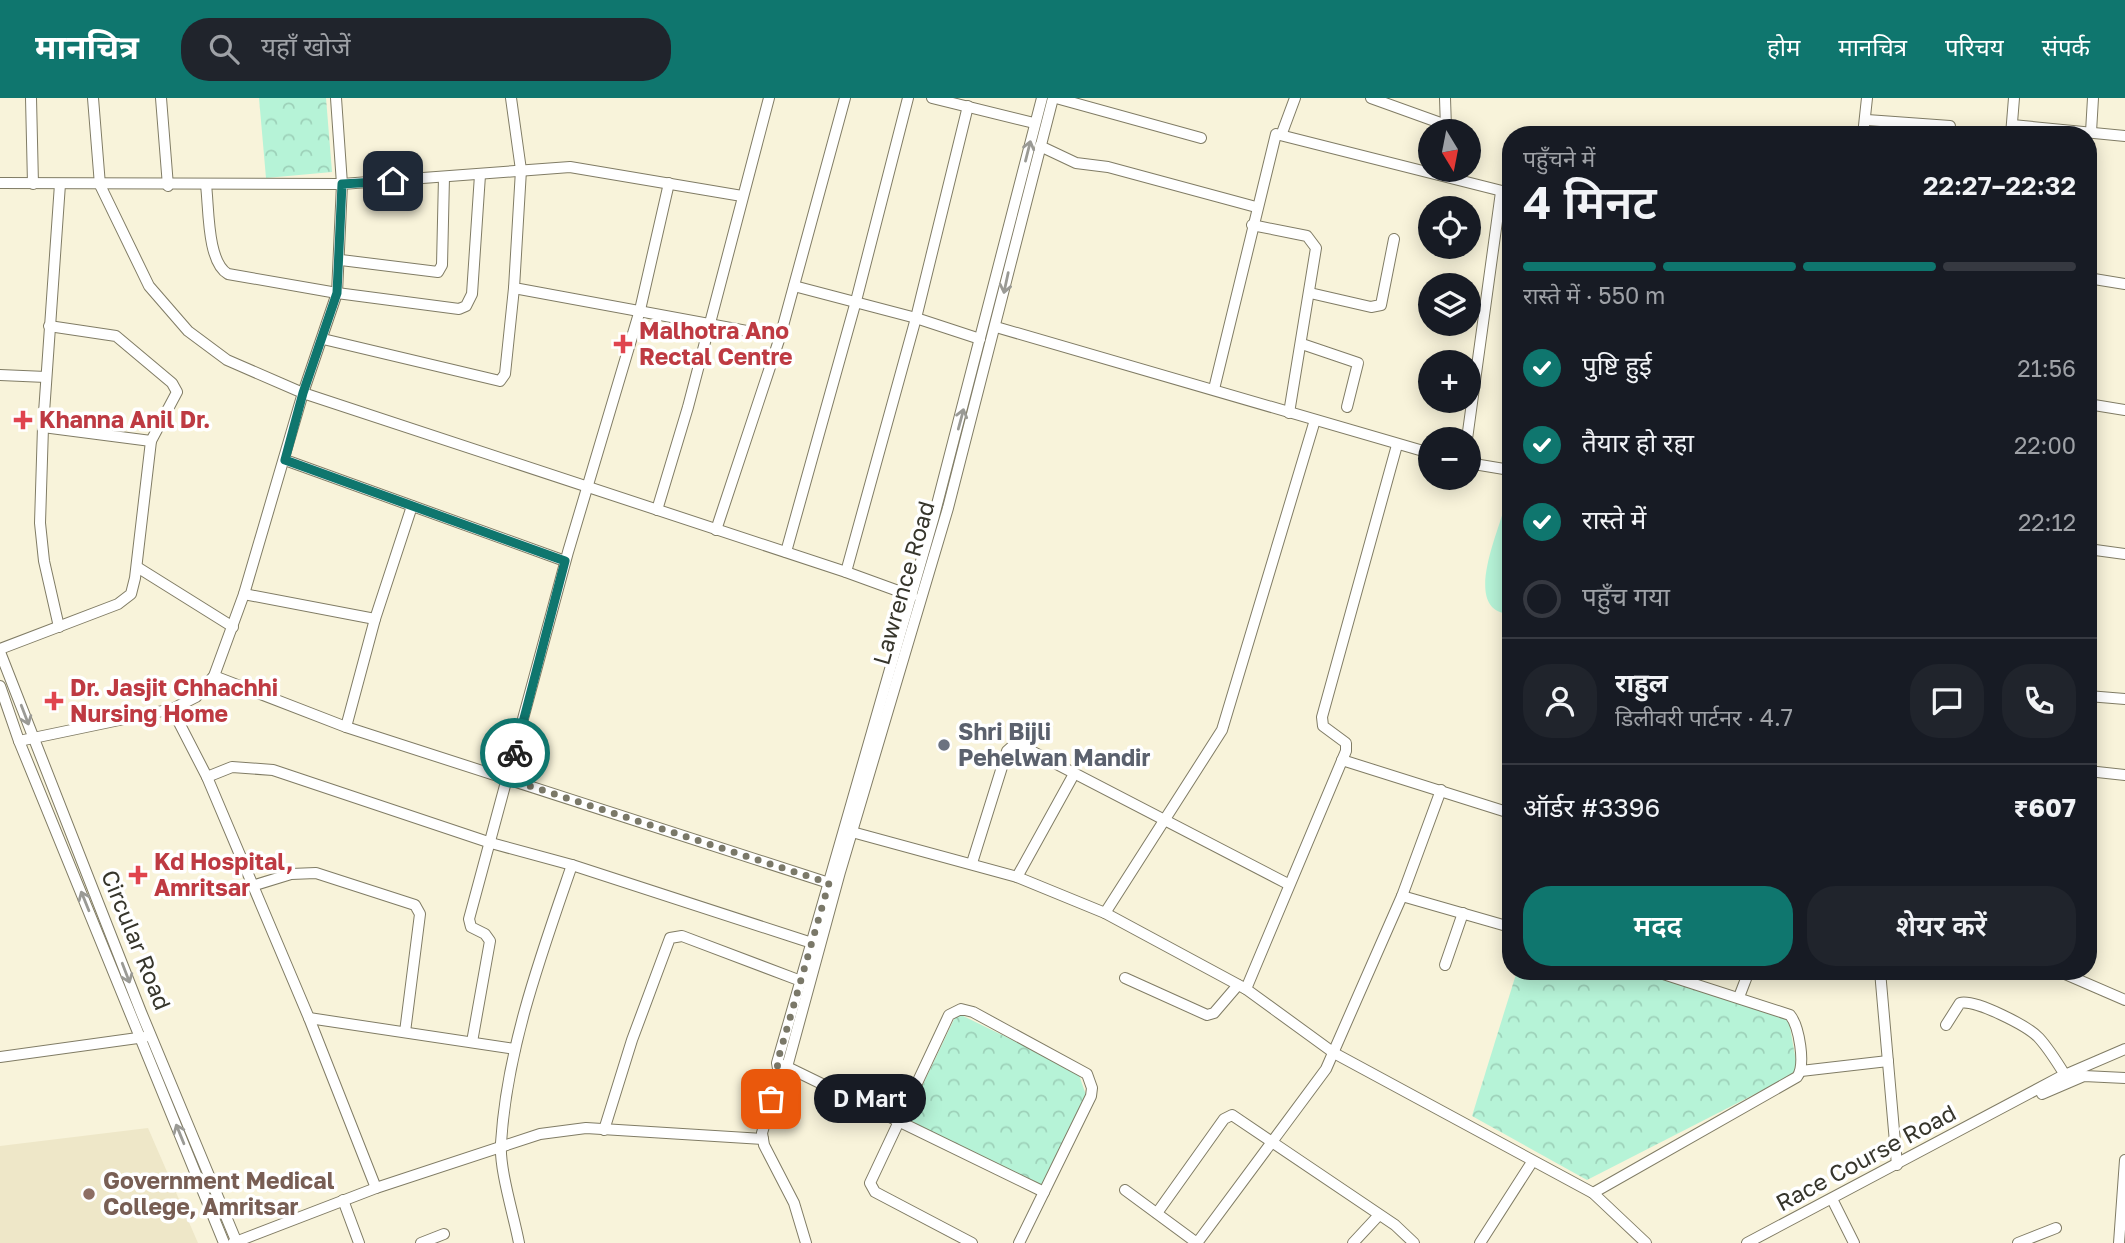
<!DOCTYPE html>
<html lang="hi">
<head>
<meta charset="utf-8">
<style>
	:root { --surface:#171b24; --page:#20242c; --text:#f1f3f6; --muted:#9ea1a6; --line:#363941; --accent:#0f766e }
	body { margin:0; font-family:"Golos Text","Noto Sans Devanagari",sans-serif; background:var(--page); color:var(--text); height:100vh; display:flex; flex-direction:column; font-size:26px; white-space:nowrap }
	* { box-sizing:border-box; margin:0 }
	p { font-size:23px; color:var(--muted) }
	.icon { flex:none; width:38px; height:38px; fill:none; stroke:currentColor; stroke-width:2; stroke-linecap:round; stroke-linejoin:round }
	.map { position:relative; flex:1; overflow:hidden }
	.drawer { position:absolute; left:1502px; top:28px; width:595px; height:854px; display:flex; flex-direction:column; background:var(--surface); border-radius:28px; box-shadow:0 4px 18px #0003 }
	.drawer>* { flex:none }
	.needle { width:46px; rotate:170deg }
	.tools { position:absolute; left:1418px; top:21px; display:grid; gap:14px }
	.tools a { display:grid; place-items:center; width:63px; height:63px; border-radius:50%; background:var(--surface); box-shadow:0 4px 18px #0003; font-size:35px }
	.pin { position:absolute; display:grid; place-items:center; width:60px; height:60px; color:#fff; margin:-30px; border-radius:14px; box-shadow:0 4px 10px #0006 }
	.courier { position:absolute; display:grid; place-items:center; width:70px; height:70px; margin:-35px; border:5px solid #0f766e; border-radius:50%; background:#fff; color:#222; box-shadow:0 2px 9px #0007 }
	.bubble { position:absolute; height:49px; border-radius:24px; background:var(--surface); box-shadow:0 4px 18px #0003; font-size:23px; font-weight:600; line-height:49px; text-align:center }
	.headline em { font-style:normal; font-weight:600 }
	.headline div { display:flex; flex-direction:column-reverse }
	.headline { display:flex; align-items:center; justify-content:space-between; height:119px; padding:0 21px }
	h1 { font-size:46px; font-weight:600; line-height:52px }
	.bar { display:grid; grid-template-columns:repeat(4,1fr); gap:10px 7px; align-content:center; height:84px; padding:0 21px }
	.bar i { height:9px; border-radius:5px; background:var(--line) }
	.bar .current { background:var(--accent) }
	.bar p { grid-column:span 4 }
	.line { display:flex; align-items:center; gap:18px; padding:0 21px; border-top:2px solid var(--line) }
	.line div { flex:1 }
	.round { display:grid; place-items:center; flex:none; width:74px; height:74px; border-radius:28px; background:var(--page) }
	ol { padding:0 21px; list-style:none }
	li { display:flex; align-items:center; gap:21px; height:77px }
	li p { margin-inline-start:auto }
	li .icon { padding:7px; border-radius:50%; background:var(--accent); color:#fff; stroke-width:4 }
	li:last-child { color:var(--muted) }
	li i { width:38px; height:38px; border:4px solid var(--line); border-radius:50% }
	.cta { display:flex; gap:14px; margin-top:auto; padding:14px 21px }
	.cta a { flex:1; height:80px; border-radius:28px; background:var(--accent); color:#fff; font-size:28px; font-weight:600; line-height:80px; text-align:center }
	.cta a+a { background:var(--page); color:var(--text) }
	header { display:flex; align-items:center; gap:42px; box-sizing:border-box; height:98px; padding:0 35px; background:var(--accent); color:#fff }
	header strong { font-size:33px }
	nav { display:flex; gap:38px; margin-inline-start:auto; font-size:24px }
	.search { width:490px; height:63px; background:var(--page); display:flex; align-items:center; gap:18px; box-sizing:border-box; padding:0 24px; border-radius:28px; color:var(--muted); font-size:26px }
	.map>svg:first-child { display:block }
</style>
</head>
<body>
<header>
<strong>मानचित्र</strong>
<div class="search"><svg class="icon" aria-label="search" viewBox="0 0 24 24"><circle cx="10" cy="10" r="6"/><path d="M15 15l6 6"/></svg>यहाँ खोजें</div>
<nav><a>होम</a><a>मानचित्र</a><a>परिचय</a><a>संपर्क</a></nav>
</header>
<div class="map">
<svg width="2125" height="1145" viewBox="0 0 2125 1145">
	<defs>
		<pattern id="forest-crowns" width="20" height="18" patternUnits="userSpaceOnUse" patternTransform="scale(1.75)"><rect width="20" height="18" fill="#b6f3d7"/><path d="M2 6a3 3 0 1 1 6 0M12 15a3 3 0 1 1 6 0" fill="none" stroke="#9dd1b9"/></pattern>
	</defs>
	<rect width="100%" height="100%" fill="#f8f3da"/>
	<!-- built -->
	<path fill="#eee7c8" d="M148,1030L198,1145H0V1048Z"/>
	<!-- forest -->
	<g fill="url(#forest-crowns)">
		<path d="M259,0H326L332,74L266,80Z"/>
		<path d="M1517,873H1635L1788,918L1798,974L1587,1082L1472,1018Z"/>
		<path d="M957,915L1078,974L1086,997L1042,1087L906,1022Z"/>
	</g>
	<!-- garden -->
	<g fill="#b6f3d7">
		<path d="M1510,407V516C1463,514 1496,440 1503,414Z"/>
		<path d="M1522,873H1573L1568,889Z"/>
	</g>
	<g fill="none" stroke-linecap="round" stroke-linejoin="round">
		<defs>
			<g id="minor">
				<path d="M31,0L33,86"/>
				<path d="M93,0L100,87L149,188L188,233L227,262L303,295L846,474L912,498"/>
				<path d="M161,0L168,88"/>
				<path d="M511,0L521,72L514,190L780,239"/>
				<path d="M932,0L1034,25"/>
				<path d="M1056,0L1201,40"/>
				<path d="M1371,0L1446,27"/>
				<path d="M1445,0L1446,30"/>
				<path d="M1867,22L1950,28"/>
				<path d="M2012,27L2125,38"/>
				<path d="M2091,34L2093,0"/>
				<path d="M1282,35L1295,0"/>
				<path d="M1863,37L1867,0"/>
				<path d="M2011,37L2014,0"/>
				<path d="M1040,48L1076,65L1108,69L1256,109"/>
				<path d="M0,85L342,86L570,69L742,98"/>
				<path d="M206,87C209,110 207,164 228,176L337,195L459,211L466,208L472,196L480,77"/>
				<path d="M1252,127L1307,138L1316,150L1289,315"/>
				<path d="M341,162L438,174L442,167L444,79"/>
				<path d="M2088,180L2125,186"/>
				<path d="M794,188L916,220L980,241"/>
				<path d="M1310,195L1371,209L1381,207L1394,141"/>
				<path d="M996,229L1430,355"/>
				<path d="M323,241L500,283L505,276L514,190"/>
				<path d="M1302,246L1358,265L1347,309"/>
				<path d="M0,277L46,279"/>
				<path d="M1214,291L1276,36L1510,95"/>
				<path d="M2088,306L2125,312"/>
				<path d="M43,329L151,343"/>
				<path d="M1467,341L1501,94"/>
				<path d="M285,362L565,463"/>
				<path d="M1468,365L1510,372"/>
				<path d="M657,412L688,309L769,0"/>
				<path d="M716,432L780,239L845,0"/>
				<path d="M2088,451L2125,456"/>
				<path d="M786,454L856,203L908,0"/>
				<path d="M137,469L233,529"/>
				<path d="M846,474L916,220L968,8"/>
				<path d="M244,496L375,521"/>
				<path d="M59,529L44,463L40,425L43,329L60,86"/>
				<path d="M0,551L118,506L131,496L135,480L151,343L177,294L172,285L116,238L49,228"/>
				<path d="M0,554L141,914L237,1145"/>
				<path d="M214,578L346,629L829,785"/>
				<path d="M0,588L19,643L224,1145"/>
				<path d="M2088,598L2125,601"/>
				<path d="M172,611L207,679L309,920L376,1090"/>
				<path d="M346,629L375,521L412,408"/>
				<path d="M19,643L172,611L196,599L214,578L244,496L303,295L337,195L342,86L336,0"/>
				<path d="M1342,662L1510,715"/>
				<path d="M2088,673L2125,677"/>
				<path d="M207,679L232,669L273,672L491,745L572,767L812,845"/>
				<path d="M852,734L1017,779L1105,815L1246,891L1334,955L1593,1095L1646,1145"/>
				<path d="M972,765L1007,653L1016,645L1288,786"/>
				<path d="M1017,779L1074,676"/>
				<path d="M252,788L291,776L316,775L415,807L420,816L405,934"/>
				<path d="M1402,798L1510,829"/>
				<path d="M1105,815L1222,632L1315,322"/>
				<path d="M1445,867L1463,815"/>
				<path d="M1880,873L1897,1067"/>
				<path d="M2058,873L2125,902"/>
				<path d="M1125,880L1207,917L1214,915L1238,887"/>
				<path d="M1246,891L1346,653V645L1323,628L1322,619L1397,347"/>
				<path d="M1739,899L1749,873"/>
				<path d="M309,920L515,951"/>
				<path d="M1946,927L1960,905C1975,901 2028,928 2039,940C2049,951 2057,964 2065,977"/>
				<path d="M472,944L490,843L485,836L471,829L469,821L568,454L640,212L669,85"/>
				<path d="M0,959L145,939"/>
				<path d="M783,967L1044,1094"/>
				<path d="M1801,973L1888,963"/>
				<path d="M779,976L787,969L840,774L948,410L1053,0"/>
				<path d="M2042,996L2084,978L2125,980"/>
				<path d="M604,1032L632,942L670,840L682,838L801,883"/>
				<path d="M1125,1092L1197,1145L1326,971L1402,798L1441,692"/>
				<path d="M1593,1095L1797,979C1806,967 1799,928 1790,917L1654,873"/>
				<path d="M1832,1101L1854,1145"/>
				<path d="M343,1102L359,1145"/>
				<path d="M1157,1115L1224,1021L1232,1017L1395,1127L1414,1145"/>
				<path d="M233,1145L376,1090L540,1036L586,1030L763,1041"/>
				<path d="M421,1145L444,1136"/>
				<path d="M519,1145C514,1118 499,1071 501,1045C507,950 541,857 572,767"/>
				<path d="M806,1145L794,1105L764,1047L762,1035L779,976L777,965L934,418L1042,0"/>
				<path d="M972,1145L875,1094L870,1085L949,917L961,911L973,914L1087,976L1092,990L1091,998L1019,1145"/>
				<path d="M1353,1145L1379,1117"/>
				<path d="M1480,1145L1532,1064"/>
				<path d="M1747,1145L2060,979L2125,951"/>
				<path d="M2018,1145L2056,1130"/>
				<path d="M2119,1145L2125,1062"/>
			</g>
		</defs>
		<!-- minor casing -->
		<use href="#minor" stroke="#807c65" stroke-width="12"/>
		<!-- minor -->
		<use href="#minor" stroke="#fff" stroke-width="10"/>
	</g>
	<!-- one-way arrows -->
	<defs><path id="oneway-shaft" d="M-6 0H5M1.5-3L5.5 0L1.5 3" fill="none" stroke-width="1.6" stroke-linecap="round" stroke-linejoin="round" transform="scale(1.75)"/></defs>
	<g stroke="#9a9a95">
		<use href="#oneway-shaft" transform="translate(1028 53) rotate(-76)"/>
		<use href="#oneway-shaft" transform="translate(1006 185) rotate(102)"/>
		<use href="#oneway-shaft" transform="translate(961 321) rotate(-75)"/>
		<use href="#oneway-shaft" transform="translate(25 617) rotate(69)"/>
		<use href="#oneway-shaft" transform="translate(85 803) rotate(-112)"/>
		<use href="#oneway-shaft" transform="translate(126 875) rotate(69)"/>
		<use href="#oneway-shaft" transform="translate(180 1036) rotate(-112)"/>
	</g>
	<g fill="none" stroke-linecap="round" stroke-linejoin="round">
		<!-- done -->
		<path stroke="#7a7868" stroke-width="7" stroke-dasharray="0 12.6" d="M515,655L508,681L829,785L777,965L779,976L771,1001"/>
		<!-- route -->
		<path stroke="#0f766e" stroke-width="9" d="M393,83L342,86L337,195L303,295L285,362L565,463L515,655"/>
	</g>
	<!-- markers -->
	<g fill="#e0444e" stroke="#fff" stroke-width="2.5">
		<path d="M619.5 235.5h7v7h7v7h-7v7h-7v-7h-7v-7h7z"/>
		<path d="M19.5 311.5h7v7h7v7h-7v7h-7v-7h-7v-7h7z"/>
		<path d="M50.5 592.5h7v7h7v7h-7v7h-7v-7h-7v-7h7z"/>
		<path d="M134.5 766.5h7v7h7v7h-7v7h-7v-7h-7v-7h7z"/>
	</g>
	<circle fill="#6b7280" stroke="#fff" stroke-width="2.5" cx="944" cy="647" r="7"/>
	<circle fill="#8d6e63" stroke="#fff" stroke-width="2.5" cx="89" cy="1096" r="7"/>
	<g text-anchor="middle" stroke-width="7" stroke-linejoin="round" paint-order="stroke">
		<!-- health labels -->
		<g font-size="23" font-weight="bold" fill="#be3a42" stroke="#fff" text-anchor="start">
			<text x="639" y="241">Malhotra Ano<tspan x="639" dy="26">Rectal Centre</tspan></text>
			<text x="39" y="330">Khanna Anil Dr.</text>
			<text x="70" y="598">Dr. Jasjit Chhachhi<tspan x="70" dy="26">Nursing Home</tspan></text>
			<text x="154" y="772">Kd Hospital,<tspan x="154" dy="26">Amritsar</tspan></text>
		</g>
		<!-- street labels -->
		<g font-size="23" fill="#36352b" stroke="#fff">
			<text transform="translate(904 485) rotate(-74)" y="8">Lawrence Road</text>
			<text transform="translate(136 842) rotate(68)" y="8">Circular Road</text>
			<text transform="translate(1866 1060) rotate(-28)" y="8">Race Course Road</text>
		</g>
		<!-- worship labels -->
		<g font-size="23" font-weight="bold" fill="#5b616d" stroke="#fff" text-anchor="start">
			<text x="958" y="642">Shri Bijli<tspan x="958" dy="26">Pehelwan Mandir</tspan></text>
		</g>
		<!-- education labels -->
		<g font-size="23" font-weight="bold" fill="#785e54" stroke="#fff" text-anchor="start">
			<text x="103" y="1091">Government Medical<tspan x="103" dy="26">College, Amritsar</tspan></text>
		</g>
	</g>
</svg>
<div class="tools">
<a><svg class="needle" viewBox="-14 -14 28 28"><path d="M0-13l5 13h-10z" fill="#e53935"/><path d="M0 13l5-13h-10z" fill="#9ea1a6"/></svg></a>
<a><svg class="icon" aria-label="locate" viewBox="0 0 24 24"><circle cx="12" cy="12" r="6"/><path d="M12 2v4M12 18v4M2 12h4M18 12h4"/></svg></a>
<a><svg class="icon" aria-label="layers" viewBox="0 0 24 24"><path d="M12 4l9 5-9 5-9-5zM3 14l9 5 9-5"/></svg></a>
<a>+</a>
<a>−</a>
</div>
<div class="pin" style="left:771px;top:1001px;background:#ea580c"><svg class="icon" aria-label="bag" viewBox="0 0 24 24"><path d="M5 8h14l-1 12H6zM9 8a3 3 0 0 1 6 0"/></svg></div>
<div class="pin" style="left:393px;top:83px;background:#1f2937"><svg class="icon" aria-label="home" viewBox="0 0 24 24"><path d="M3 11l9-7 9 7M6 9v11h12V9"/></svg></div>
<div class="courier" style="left:515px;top:655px"><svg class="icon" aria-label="bike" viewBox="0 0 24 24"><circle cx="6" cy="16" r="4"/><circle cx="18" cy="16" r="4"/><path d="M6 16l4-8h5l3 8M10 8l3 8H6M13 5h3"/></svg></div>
<div class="bubble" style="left:814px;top:976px;width:112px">D Mart</div>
<section class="drawer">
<div class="headline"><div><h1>4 मिनट</h1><p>पहुँचने में</p></div><em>22:27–22:32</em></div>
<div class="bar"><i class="current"></i><i class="current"></i><i class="current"></i><i></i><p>रास्ते में · 550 m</p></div>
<ol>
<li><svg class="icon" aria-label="check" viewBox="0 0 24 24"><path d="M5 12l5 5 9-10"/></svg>पुष्टि हुई<p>21:56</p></li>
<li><svg class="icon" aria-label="check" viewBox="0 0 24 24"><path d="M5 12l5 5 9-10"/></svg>तैयार हो रहा<p>22:00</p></li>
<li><svg class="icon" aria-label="check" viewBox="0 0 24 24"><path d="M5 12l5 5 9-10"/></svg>रास्ते में<p>22:12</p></li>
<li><i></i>पहुँच गया</li>
</ol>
<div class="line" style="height:126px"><a class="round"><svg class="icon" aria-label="person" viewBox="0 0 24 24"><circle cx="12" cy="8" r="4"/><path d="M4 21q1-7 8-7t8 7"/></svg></a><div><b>राहुल</b><p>डिलीवरी पार्टनर · 4.7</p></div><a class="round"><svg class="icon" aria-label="chat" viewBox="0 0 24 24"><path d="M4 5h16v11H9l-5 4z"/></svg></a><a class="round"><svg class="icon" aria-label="phone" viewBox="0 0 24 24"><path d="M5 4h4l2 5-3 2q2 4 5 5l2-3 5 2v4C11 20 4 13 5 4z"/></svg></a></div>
<div class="line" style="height:91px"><div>ऑर्डर #3396</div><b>₹607</b></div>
<div class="cta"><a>मदद</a><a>शेयर करें</a></div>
</section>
</div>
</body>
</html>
